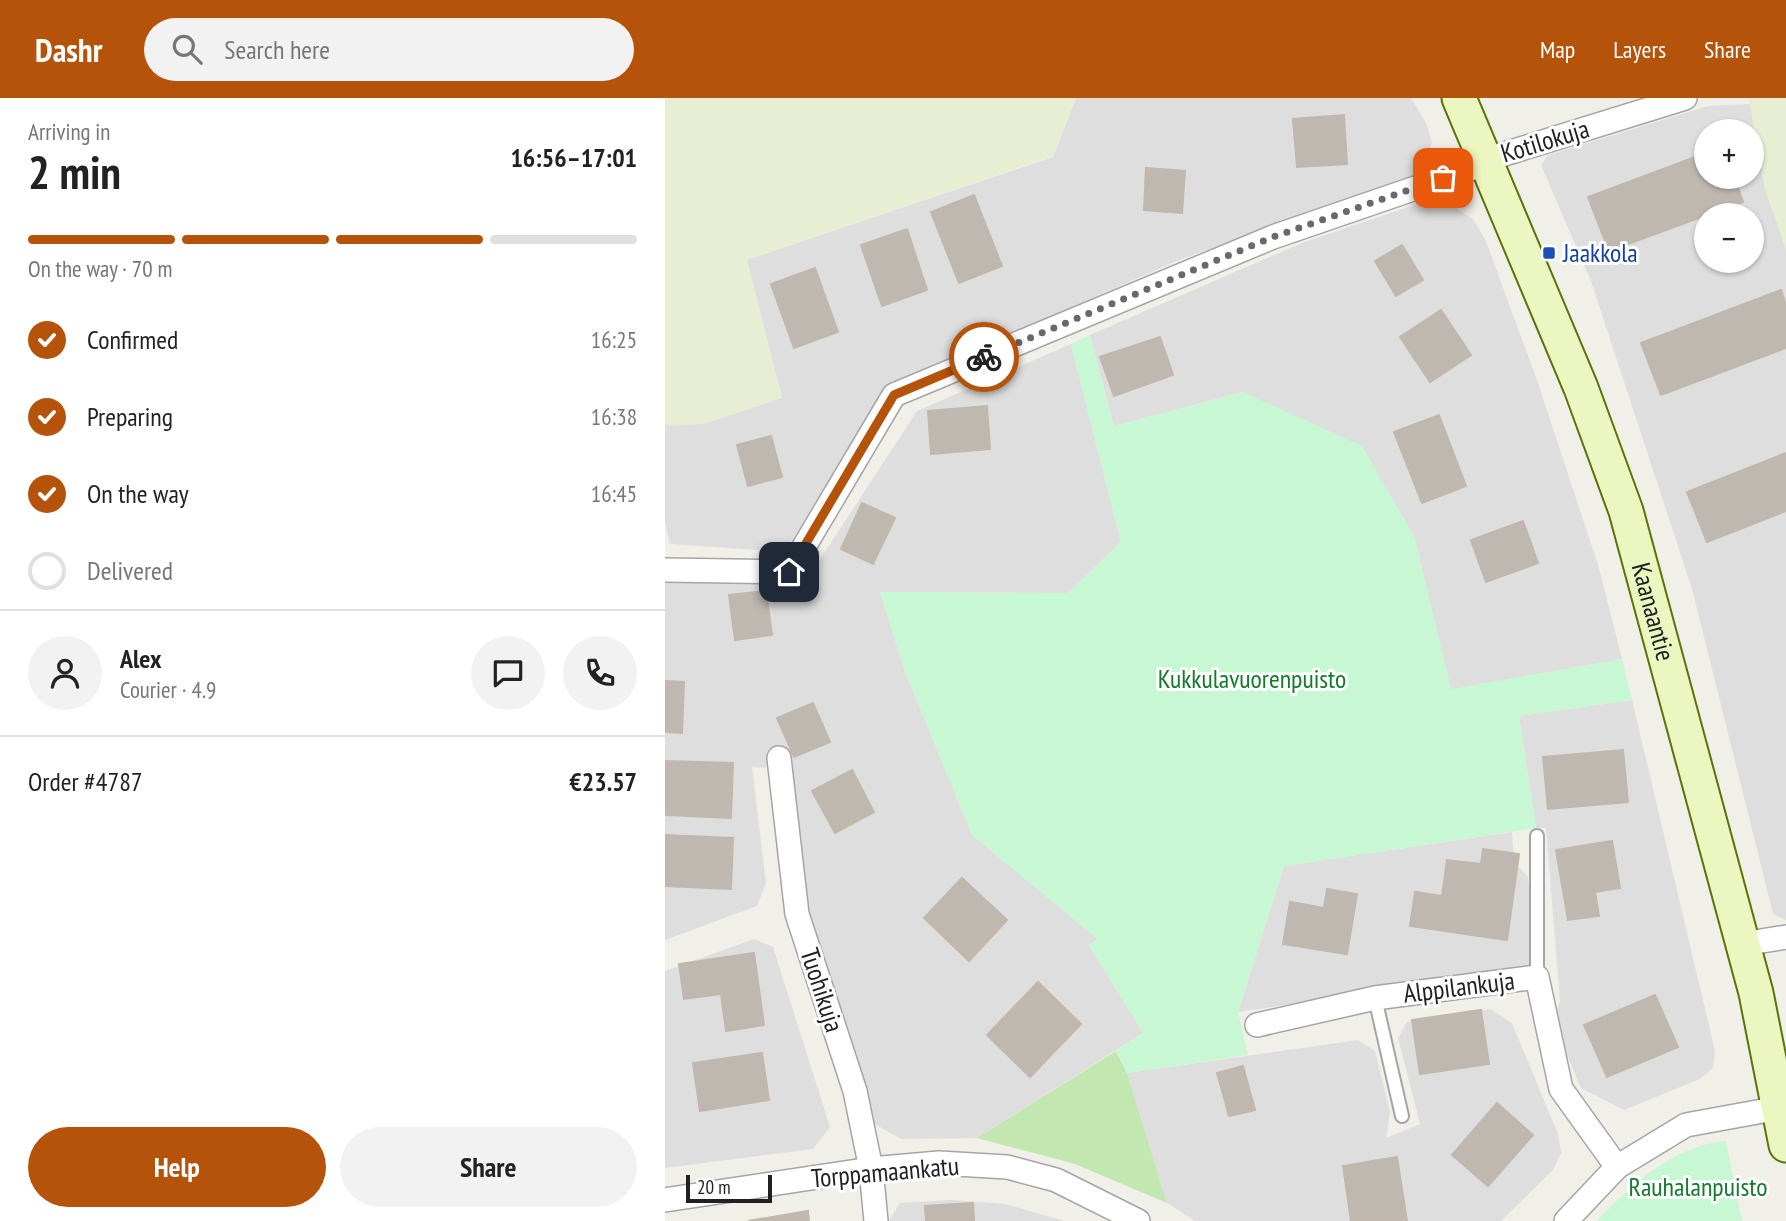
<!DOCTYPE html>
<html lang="en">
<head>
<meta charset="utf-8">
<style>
	:root { --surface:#fff; --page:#f2f2f2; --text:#222; --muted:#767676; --line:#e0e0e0; --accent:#b45309 }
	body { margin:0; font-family:"PT Sans Narrow",sans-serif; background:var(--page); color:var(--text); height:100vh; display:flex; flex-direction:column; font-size:26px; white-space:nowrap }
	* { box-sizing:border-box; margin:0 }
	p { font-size:23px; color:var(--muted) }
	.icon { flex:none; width:38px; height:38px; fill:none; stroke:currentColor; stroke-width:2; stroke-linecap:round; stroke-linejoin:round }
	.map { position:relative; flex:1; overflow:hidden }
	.drawer { display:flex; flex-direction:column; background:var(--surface); width:665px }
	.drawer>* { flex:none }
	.controls { position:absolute; left:1029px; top:21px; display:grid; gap:14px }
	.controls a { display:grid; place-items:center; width:70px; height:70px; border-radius:50%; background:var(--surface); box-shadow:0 2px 5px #0004; font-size:35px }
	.scale { position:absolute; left:21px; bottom:18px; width:86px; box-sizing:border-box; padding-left:7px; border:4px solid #212121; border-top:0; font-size:19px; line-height:24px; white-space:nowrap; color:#212121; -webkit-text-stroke:5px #fff; paint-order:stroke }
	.pin { position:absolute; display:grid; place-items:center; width:60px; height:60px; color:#fff; margin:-30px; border-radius:14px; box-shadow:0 4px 10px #0006 }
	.courier { position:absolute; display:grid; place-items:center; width:70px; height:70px; margin:-35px; border:5px solid #b45309; border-radius:50%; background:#fff; color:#222; box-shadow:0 2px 9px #0007 }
	.overview em { font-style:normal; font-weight:600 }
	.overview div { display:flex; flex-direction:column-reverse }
	.overview { display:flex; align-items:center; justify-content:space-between; height:119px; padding:0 28px }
	h1 { font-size:46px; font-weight:600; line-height:52px }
	.bar { display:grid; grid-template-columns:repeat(4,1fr); gap:10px 7px; align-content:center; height:84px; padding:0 28px }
	.bar i { height:9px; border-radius:5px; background:var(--line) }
	.bar .current { background:var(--accent) }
	.bar p { grid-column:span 4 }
	.line { display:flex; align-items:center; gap:18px; padding:0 28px; border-top:2px solid var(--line) }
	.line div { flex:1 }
	.round { display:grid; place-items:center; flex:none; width:74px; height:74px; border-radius:37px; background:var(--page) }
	ol { padding:0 28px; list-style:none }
	li { display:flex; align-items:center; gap:21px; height:77px }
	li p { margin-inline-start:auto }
	li .icon { padding:7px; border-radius:50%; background:var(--accent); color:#fff; stroke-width:4 }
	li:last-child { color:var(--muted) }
	li i { width:38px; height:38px; border:4px solid var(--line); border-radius:50% }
	.cta { display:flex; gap:14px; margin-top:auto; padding:14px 28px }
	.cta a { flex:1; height:80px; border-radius:42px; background:var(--accent); color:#fff; font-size:28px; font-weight:600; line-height:80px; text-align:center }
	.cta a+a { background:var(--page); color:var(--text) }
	header { display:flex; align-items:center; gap:42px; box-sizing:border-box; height:98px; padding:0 35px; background:var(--accent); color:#fff }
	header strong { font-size:33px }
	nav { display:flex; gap:38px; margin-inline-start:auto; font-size:24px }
	.search { width:490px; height:63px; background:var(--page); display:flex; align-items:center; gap:18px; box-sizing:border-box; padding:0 24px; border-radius:38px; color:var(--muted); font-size:26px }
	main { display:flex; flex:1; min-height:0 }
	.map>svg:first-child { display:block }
</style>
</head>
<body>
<header>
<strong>Dashr</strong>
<div class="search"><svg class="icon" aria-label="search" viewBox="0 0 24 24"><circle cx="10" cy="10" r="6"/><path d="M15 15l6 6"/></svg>Search here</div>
<nav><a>Map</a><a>Layers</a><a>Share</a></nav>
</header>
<main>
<section class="drawer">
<div class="overview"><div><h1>2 min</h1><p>Arriving in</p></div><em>16:56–17:01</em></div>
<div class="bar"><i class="current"></i><i class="current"></i><i class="current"></i><i></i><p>On the way · 70 m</p></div>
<ol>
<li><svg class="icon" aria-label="check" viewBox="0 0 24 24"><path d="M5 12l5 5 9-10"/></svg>Confirmed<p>16:25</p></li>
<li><svg class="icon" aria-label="check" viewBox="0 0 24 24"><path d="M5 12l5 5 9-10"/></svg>Preparing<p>16:38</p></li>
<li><svg class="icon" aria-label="check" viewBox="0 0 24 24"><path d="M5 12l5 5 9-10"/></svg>On the way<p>16:45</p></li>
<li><i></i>Delivered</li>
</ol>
<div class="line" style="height:126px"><a class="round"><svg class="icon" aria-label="person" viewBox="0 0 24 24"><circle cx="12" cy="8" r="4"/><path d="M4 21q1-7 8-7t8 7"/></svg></a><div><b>Alex</b><p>Courier · 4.9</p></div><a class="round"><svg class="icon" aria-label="chat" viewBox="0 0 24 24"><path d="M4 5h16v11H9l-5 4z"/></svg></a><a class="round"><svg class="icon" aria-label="phone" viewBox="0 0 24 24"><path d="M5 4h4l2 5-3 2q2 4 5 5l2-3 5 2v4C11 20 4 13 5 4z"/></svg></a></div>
<div class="line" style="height:91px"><div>Order #4787</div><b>€23.57</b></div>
<div class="cta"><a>Help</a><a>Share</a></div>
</section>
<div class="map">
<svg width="1121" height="1123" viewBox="0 0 1121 1123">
	<rect width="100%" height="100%" fill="#f0efe8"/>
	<!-- residential -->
	<g fill="#dfdede" fill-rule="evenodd">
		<path d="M411,0H746L761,25L767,44L761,66L746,78L514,162L253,276L213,312L127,442L118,450L105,453L5,446L0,425V327L38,326L117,300L81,162L388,59Z"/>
		<path d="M1085,6L1100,90L1121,151V822L1108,816L1027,491L926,183L876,67L883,57L1043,8ZM1041,33H1087V79H1041ZM1041,117H1087V163H1041Z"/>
		<path d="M764,102L788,108L808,121L820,141L872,282L934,470L957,561L786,592L749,438L578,294L449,328L425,237L637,145Z"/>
		<path d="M406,246L456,444L403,495L215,494L240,573L307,737L433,841L424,847L478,935L312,1040L236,1041L208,1025L136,798L121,671L87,669L101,785L92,808L0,842V484L13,480L137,489L252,313Z"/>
		<path d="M967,602L1050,953L1048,970L1035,981L959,1012L916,990L888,924L895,903L881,730H871L854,618Z"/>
		<path d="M847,734L849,764L863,779L870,859L866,871L573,914L619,768Z"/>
		<path d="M89,841L108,849L165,1029L148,1051L0,1070V873Z"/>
		<path d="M825,911L847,925L893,1036L896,1055L888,1072L836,1123H530L502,1105L462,975L693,942L710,953L725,1014L721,1040L755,1026L733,940L742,924Z"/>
		<path d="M287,1102L340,1106L400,1123H224L235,1105Z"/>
	</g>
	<!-- farmland -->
	<g fill="#e8eed4">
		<path d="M0,0H411L388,58L82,162L117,300L38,326L0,327Z"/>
		<path d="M1084,0H1121V151L1100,90Z"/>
	</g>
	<!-- grass -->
	<path fill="#c3e7b1" d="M451,953L462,975L502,1105L410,1066L312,1040Z"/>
	<!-- park -->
	<g fill="#c8f7d3">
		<path d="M425,237L449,328L578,294L697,348L749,438L786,591L957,561L967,602L854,618L871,730L619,768L573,914L583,957L462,975L451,953L478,935L424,847L433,841L307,737L240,573L215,494L403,495L456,444L406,246Z"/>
		<path d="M1061,1043L1077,1123H932C966,1087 1010,1047 1061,1043Z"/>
	</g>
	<!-- building -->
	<g fill="#beb8b1" stroke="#c1b8ab" stroke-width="2">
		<path d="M679,17L682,66L632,69L628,21Z"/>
		<path d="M1041,55V79H1069L1078,104L944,153L923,99Z"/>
		<path d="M481,70L520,73L517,115L479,112Z"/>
		<path d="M309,97L337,168L294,185L266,114Z"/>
		<path d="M242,131L262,192L217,208L196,147Z"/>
		<path d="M737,147L758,182L731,198L710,163Z"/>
		<path d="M150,170L173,234L129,250L106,186Z"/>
		<path d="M1116,192L1121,207V250L996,297L976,245Z"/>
		<path d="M776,212L806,257L765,284L735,239Z"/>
		<path d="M495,239L508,277L449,298L435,259Z"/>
		<path d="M322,308L325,351L266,356L263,313Z"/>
		<path d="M774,317L801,388L757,405L729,334Z"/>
		<path d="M106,338L117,379L83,388L72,347Z"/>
		<path d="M1121,355V413L1042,444L1022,394Z"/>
		<path d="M197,405L230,420L208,466L176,451Z"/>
		<path d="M858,423L873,465L821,484L806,442Z"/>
		<path d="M101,493L107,537L70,542L64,497Z"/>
		<path d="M0,583L19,584L17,635L0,634Z"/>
		<path d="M148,605L165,644L129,659L112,620Z"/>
		<path d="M958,652L963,704L883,711L878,659Z"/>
		<path d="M0,663L68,665L66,720L0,717Z"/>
		<path d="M187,672L209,714L170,735L147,693Z"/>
		<path d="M0,737L68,740L66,791L0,788Z"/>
		<path d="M947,743L955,790L930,794L934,818L903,822L891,752Z"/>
		<path d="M818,751L854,756L842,842L745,828L750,794L777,798L782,762L816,766Z"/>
		<path d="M297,780L342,822L304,863L259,820Z"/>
		<path d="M662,791L692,796L682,856L618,846L625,804L659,810Z"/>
		<path d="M89,855L99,927L61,933L56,896L19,901L14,866Z"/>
		<path d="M373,884L416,926L365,979L322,937Z"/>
		<path d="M990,897L1013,949L942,979L919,927Z"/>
		<path d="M816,912L824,966L755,976L747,922Z"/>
		<path d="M97,955L104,1002L35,1013L28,965Z"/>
		<path d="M578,968L590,1012L564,1018L552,975Z"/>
		<path d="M832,1005L868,1037L823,1088L787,1057Z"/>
		<path d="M732,1059L742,1123H686L678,1068Z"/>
		<path d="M308,1105L309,1123H261L260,1108Z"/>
		<path d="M143,1113L144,1123H83Z"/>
	</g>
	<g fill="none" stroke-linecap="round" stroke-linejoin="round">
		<defs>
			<g id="lane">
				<path d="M872,738V879"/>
				<path d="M710,900L737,1018"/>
			</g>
			<g id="street">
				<path d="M0,472L124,474L229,297L608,139L803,72L820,62L1020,0"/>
				<path d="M114,660L132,816L190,993L206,1071L211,1123"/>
				<path d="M1078,846L1121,839"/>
				<path d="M592,927L710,900L872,879L896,991L952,1069"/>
				<path d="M0,1102L206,1071L274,1065L342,1069L391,1082L473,1123"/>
				<path d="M901,1123L952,1069L1021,1027L1114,1010"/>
			</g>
			<g id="secondary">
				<path id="s1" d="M794,0L916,290L961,413L1091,895L1121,1047"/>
			</g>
		</defs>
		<!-- lane casing -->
		<use href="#lane" stroke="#a5a5a5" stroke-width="16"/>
		<!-- street casing -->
		<use href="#street" stroke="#a5a5a5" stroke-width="26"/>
		<!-- secondary casing -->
		<use href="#secondary" stroke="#58740b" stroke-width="37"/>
		<!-- lane -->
		<use href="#lane" stroke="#fff" stroke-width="12"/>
		<!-- street -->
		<use href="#street" stroke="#fff" stroke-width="23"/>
		<!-- secondary -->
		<use href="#secondary" stroke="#ebf6c0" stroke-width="33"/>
	</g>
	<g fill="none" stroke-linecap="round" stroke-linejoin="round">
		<!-- done -->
		<path stroke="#696967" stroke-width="7" stroke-dasharray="0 12.6" d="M319,259L608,139L778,80"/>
		<!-- route -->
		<path stroke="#b45309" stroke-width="9" d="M124,474L229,297L319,259"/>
	</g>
	<!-- markers -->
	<rect fill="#1a4fb4" stroke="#fff" stroke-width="2.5" x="877" y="148" width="14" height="14" rx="3.5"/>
	<g text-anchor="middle" stroke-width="6" stroke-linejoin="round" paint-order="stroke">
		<!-- street labels -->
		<g font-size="26" fill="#212121" stroke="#fff">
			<text transform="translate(880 43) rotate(-17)" y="9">Kotilokuja</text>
			<text dy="9" stroke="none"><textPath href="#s1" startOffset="550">Kaanaantie</textPath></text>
			<text transform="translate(794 889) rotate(-7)" y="9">Alppilankuja</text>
			<text transform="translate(157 892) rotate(72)" y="9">Tuohikuja</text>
			<text transform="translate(220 1074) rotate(-5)" y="9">Torppamaankatu</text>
		</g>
		<!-- transit labels -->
		<g font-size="26" fill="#164399" stroke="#fff" text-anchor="start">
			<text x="898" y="164">Jaakkola</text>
		</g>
		<!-- park labels -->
		<g font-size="26" fill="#127b2c" stroke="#fff">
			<text x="587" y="590">Kukkulavuorenpuisto</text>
			<text x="1033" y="1098">Rauhalanpuisto</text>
		</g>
	</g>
</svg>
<div class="controls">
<a>+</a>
<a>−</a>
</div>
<div class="scale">20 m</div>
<div class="pin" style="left:778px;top:80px;background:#ea580c"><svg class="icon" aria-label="bag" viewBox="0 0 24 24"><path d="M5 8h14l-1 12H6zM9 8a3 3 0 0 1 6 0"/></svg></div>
<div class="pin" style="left:124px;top:474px;background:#1f2937"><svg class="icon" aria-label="home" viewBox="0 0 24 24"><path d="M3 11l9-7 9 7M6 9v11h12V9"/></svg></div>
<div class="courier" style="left:319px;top:259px"><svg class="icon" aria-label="bike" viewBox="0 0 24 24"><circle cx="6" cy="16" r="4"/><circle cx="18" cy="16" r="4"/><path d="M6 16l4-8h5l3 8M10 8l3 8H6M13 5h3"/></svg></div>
</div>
</main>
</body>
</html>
